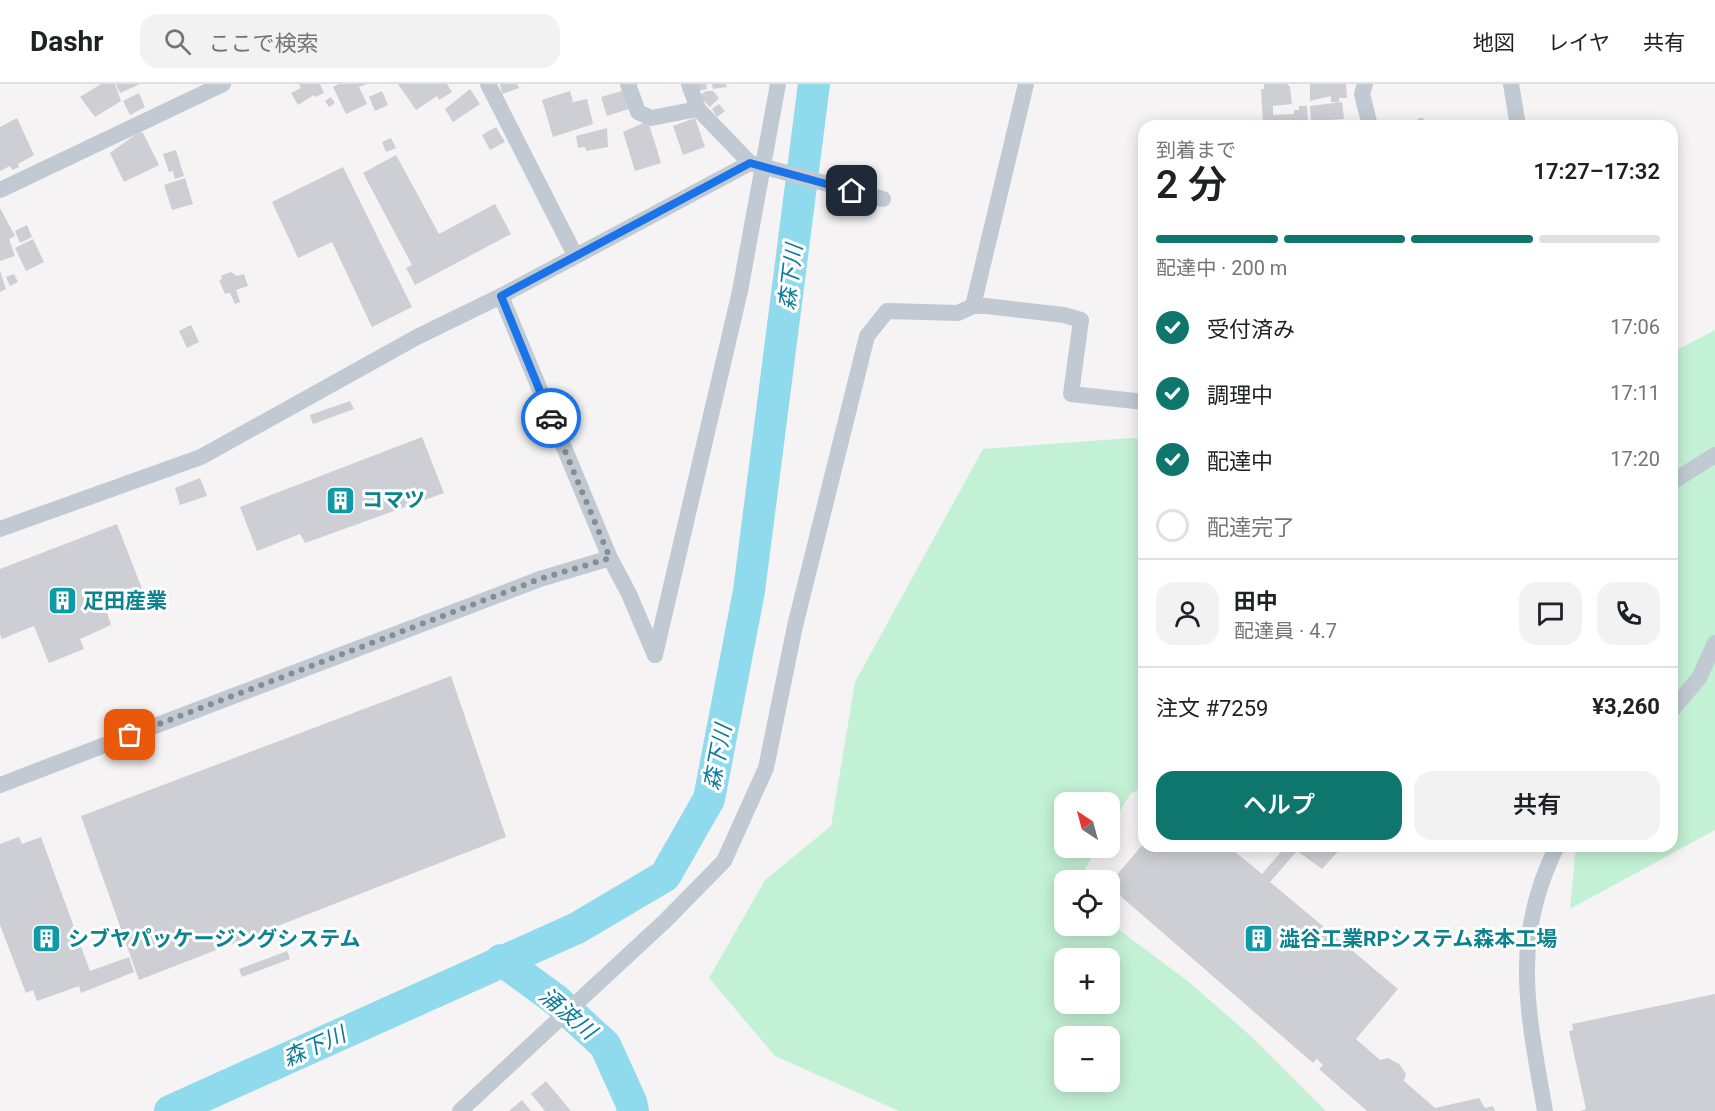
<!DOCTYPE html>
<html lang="ja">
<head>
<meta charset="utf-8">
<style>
	:root { --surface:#fff; --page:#f2f2f2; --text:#202124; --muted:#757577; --line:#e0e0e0; --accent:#0f766e }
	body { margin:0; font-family:Roboto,"Noto Sans JP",sans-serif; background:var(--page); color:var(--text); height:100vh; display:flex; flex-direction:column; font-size:22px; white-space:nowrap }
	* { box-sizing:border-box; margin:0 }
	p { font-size:20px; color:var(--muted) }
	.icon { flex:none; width:33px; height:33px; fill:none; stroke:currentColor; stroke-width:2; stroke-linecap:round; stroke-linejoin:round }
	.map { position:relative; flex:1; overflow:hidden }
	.panel { position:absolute; left:1138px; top:36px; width:540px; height:732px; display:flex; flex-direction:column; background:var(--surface); border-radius:18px; box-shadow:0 3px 15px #0003 }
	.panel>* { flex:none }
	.needle { width:39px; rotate:324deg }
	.fabs { position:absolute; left:1054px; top:708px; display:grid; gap:12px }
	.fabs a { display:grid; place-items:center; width:66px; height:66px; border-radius:12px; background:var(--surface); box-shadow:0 3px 15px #0003; font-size:30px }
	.pin { position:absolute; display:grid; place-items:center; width:51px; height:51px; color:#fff; margin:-26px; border-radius:12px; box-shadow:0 3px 9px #0006 }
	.courier { position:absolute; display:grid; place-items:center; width:60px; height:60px; margin:-30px; border:4px solid #1a73e8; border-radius:50%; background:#fff; color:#222; box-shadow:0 2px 8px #0007 }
	.overview em { font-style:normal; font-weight:600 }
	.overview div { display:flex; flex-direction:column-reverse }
	.overview { display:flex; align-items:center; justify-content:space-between; height:102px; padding:0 18px }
	h1 { font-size:39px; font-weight:600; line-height:45px }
	.bar { display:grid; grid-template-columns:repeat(4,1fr); gap:9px 6px; align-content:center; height:72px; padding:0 18px }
	.bar i { height:8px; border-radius:4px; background:var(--line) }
	.bar .active { background:var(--accent) }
	.bar p { grid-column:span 4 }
	.line { display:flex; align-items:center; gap:15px; padding:0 18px; border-top:2px solid var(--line) }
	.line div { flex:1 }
	.round { display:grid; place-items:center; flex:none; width:63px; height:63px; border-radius:18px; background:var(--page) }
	ol { padding:0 18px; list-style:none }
	li { display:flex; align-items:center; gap:18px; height:66px }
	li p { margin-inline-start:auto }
	li .icon { padding:6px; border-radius:50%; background:var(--accent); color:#fff; stroke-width:4 }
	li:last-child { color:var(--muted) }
	li i { width:33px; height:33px; border:3px solid var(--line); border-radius:50% }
	.action { display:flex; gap:12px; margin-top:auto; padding:12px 18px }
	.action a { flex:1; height:69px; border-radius:18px; background:var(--accent); color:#fff; font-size:24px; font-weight:600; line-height:69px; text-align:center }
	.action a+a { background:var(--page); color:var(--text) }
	header { display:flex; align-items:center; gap:36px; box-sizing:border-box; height:84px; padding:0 30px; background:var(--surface); border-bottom:2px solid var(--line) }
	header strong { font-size:28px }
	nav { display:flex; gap:33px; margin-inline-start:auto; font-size:21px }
	.search { width:420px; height:54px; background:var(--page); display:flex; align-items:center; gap:15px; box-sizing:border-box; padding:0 21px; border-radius:18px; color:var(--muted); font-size:22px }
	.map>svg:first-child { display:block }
</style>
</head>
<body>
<header>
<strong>Dashr</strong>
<div class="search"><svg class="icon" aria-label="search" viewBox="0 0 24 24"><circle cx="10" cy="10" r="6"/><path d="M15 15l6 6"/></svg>ここで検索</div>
<nav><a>地図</a><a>レイヤ</a><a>共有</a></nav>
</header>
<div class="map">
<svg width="1715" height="1027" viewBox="0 0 1715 1027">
	<rect width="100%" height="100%" fill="#f5f3f3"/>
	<!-- green -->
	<g fill="#c3f1d5" fill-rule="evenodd">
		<path d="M1715,246V746L1570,825L1576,762H1672L1673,268Z"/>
		<path d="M1131,354L1144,356V704L1131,709L1110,743V718H1065V764H1098L1078,796H1065V842H1110V839L1189,898L1254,955L1326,1027H899L775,972L709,894L765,796L831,742L855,598L983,365ZM1065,874H1110V920H1065ZM1065,952H1110V998H1065Z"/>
	</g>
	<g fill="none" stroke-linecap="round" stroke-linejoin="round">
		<!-- river -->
		<g stroke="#90daee" stroke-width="32">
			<path d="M501,876L556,916L605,961L631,1018L633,1027"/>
			<path d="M170,1027L577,844L665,792L709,715L749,507L814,0"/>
		</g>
	</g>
	<!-- building -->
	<g fill="#cdcfd5">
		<path d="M101,0H115L121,17L95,33L80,13Z"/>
		<path d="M116,0H140L120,9Z"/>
		<path d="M299,0H320L324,9L315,13L314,11L298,21L291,9L301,4Z"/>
		<path d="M339,0H367L359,3L367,20L346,30L333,3Z"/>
		<path d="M398,0H447L452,8L439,16L437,12L416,26Z"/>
		<path d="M500,0H517L519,4L502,10Z"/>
		<path d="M694,0H706L707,5L699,7Z"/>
		<path d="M712,0H726L727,3L713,5Z"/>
		<path d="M1264,0H1287L1290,3L1292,20L1273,22V31L1294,30V26H1299V22H1307L1308,40L1263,42L1261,5H1264Z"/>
		<path d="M1310,0H1346L1347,14H1339V18H1331V12L1310,17Z"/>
		<path d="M470,5L480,20L453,38L445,25Z"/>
		<path d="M625,6L632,24L607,32L601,13Z"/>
		<path d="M382,7L388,21L375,27L369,13Z"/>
		<path d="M570,7L573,17L569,19L587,15L593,40L553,53L542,16Z"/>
		<path d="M706,7H713L719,14L710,23L699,12Z"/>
		<path d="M139,9L145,23L130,31L123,17Z"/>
		<path d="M331,13L335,19L329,23L325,17Z"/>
		<path d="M1342,18L1344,35L1311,37L1310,22Z"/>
		<path d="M719,20L725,27L717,33L712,25Z"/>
		<circle cx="1421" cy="38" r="4"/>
		<path d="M17,34L34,71L18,80L19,83L12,86L10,82L0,87V43Z"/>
		<path d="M695,34L705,63L683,71L673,42Z"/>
		<path d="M648,37L661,79L635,87L623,48Z"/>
		<path d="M496,43L505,58L490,66L482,51Z"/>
		<path d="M607,44L608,63L586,67L585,63L578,64L576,52Z"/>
		<path d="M139,48L143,49L159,81L124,98L110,69Z"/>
		<path d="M391,54L396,64L386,68L382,58Z"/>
		<path d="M176,66L184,92L175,95L173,87L169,88L163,70Z"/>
		<path d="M396,71L439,150L495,120L511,150L415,201L406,184L412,181L363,89Z"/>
		<path d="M343,83L412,223L372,243L332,158L298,174L272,118Z"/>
		<path d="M185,94L193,120L172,126L164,101Z"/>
		<path d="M0,124L15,152L9,155L15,172L0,177Z"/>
		<path d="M27,141L32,153L20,159L15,147Z"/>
		<path d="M33,155L44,178L26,187L15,164Z"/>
		<path d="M0,187L6,205L0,208Z"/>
		<path d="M231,188L237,192L244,190L248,202L236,206L240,218L235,220L230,209L225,210L219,196L222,195L221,192Z"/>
		<path d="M14,190L18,198L10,202L6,193Z"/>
		<path d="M191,241L199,258L187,264L179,247Z"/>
		<path d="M350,317L354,325L313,340L310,331Z"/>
		<path d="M422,353L444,409L305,459L300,450L257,467L240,423Z"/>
		<path d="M200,394L207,412L180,421L175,404Z"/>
		<path d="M117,440L144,510L106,525L111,541L80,555L84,565L49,579L34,542L2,555L0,550V485Z"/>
		<path d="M451,592L506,753L139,896L81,732Z"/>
		<path d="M19,753L22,760L41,753L90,887L129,873L134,888L81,909L79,902L37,917L33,906L26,909L0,841V760Z"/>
		<path d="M1144,759V762H1228L1262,790L1286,762H1343L1322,785L1297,767L1270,798L1398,905L1356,955L1380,976L1388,974L1399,980L1406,990L1404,997L1435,1024L1479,1014L1485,1024L1493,1022L1495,1027H1367L1319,985L1323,981L1317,975L1313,979L1110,803V799Z"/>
		<path d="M287,867L290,875L242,893L239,885Z"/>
		<path d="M1715,910V1027H1580L1586,1025L1569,947L1573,946L1572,940Z"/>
		<path d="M546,997L571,1027H545L531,1010Z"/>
		<path d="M522,1016L531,1027H509Z"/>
	</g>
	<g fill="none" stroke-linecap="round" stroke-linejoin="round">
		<!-- minor -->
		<g stroke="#c1cad2" stroke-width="16">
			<path d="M488,0L575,171"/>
			<path d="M628,0L638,28L651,34L698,25"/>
			<path d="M689,0L698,25L750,79L883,115"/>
			<path d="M1365,0L1362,10L1370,42"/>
			<path d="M1511,0L1518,42"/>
			<path d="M0,106L223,0"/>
			<path d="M973,222L1026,0"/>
			<path d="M1672,398L1715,371"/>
			<path d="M0,445L201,373L417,253L501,212L750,79"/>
			<path d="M610,474L629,510L655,571"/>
			<path d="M655,571L740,207L778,0"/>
			<path d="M1672,626L1699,594L1715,559"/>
			<path d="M0,701L540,495L610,474L501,212"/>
			<path d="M460,1027L665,837L724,777L766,684L795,542L867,252L887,227L958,229L973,222H986L1064,231L1081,236L1071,310L1144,318"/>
			<path d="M1545,1027C1528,929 1510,856 1557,762"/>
		</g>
	</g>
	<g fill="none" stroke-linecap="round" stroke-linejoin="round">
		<!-- done -->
		<path stroke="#868d94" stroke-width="6" stroke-dasharray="0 10.8" d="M130,651L540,495L610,474L551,334"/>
		<!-- route -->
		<path stroke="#1a73e8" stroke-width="8" d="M551,334L501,212L750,79L852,107"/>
	</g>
	<!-- icons -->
	<defs>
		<symbol id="building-square" viewBox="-11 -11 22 22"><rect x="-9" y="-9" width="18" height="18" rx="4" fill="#0f9aa8" stroke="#fff"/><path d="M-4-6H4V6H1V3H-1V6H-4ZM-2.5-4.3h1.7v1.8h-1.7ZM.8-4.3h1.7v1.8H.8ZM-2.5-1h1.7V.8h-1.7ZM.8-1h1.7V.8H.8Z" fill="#fff"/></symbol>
	</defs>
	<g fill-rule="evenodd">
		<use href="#building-square" x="324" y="400" width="33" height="33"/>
		<use href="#building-square" x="46" y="500" width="33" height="33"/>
		<use href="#building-square" x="30" y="838" width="33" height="33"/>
		<use href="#building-square" x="1242" y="838" width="33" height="33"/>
	</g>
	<g text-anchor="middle" stroke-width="6" stroke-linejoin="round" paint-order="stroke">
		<!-- culture labels -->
		<g font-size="21" font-weight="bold" fill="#0d838f" stroke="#fff" text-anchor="start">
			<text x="362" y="423">コマツ</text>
			<text x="83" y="524">疋田産業</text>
			<text x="68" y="862">シブヤパッケージングシステム</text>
			<text x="1279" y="862">澁谷工業RPシステム森本工場</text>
		</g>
		<!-- water labels -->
		<g font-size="22" font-style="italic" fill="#0c7c9b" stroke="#fff">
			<text transform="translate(790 193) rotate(-83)" y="8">森下川</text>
			<text transform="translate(717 673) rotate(-79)" y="8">森下川</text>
			<text transform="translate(568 929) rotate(40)" y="8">涌波川</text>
			<text transform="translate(314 962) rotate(-24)" y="8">森下川</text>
		</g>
	</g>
</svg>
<div class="fabs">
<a><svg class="needle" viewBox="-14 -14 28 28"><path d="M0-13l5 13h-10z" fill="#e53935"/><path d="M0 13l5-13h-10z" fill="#757577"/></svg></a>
<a><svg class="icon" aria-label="locate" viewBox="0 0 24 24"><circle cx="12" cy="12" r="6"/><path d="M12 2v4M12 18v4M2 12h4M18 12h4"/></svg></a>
<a>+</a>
<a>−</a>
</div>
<div class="pin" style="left:130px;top:651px;background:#ea580c"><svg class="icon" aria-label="bag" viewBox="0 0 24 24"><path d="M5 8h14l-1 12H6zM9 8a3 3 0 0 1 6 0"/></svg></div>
<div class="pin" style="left:852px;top:107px;background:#1f2937"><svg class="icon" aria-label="home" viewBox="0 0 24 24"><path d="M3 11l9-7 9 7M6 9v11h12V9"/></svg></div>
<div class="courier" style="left:551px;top:334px"><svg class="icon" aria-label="car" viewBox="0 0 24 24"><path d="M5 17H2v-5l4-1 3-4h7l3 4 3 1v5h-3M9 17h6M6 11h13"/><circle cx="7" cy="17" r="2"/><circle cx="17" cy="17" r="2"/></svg></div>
<section class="panel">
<div class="overview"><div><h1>2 分</h1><p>到着まで</p></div><em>17:27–17:32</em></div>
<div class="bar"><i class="active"></i><i class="active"></i><i class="active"></i><i></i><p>配達中 · 200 m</p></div>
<ol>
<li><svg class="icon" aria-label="check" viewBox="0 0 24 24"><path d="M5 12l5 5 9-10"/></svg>受付済み<p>17:06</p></li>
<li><svg class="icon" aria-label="check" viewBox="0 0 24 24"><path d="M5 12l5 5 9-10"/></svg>調理中<p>17:11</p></li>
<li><svg class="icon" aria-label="check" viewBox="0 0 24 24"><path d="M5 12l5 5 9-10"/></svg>配達中<p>17:20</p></li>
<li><i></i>配達完了</li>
</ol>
<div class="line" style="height:108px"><a class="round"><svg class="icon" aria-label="person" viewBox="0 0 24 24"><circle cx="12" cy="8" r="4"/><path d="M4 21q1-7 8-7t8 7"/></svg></a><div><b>田中</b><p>配達員 · 4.7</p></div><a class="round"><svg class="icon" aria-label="chat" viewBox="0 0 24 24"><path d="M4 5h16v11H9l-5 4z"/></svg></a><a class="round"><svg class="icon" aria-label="phone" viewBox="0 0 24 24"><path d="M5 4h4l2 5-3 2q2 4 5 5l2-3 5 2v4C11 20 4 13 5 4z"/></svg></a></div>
<div class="line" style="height:78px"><div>注文 #7259</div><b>¥3,260</b></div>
<div class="action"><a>ヘルプ</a><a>共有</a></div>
</section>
</div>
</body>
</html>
